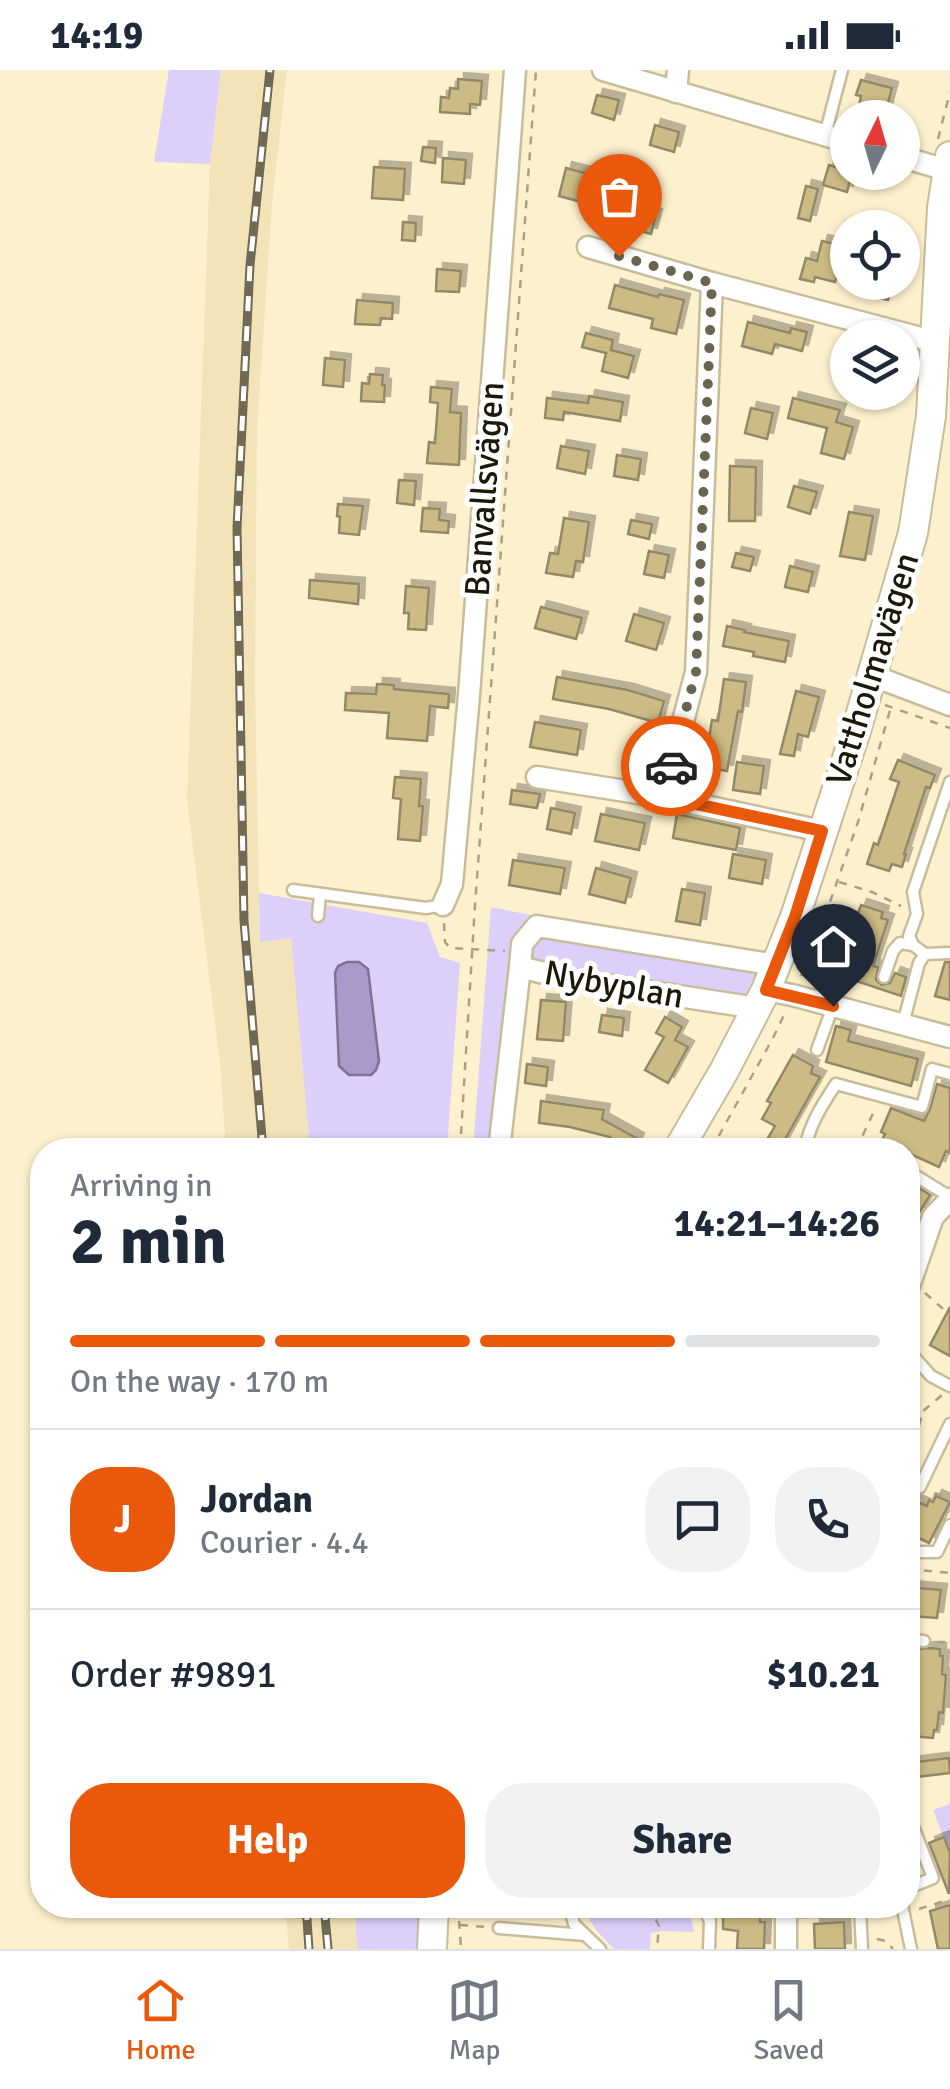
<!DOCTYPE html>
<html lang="en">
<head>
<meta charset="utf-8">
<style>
	:root { --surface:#fff; --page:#f2f2f3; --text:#1f2937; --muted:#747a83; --line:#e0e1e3; --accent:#ea580c }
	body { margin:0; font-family:Signika,sans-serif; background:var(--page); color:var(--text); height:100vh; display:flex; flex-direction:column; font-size:38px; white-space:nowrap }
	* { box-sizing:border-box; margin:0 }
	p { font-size:32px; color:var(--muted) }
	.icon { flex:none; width:55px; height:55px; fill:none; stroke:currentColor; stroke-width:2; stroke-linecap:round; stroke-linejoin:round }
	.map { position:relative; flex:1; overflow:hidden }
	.panel { position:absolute; left:30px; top:1068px; width:890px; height:780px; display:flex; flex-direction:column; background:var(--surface); border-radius:40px; box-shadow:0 2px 8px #0004 }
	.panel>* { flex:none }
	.needle { width:65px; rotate:5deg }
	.tools { position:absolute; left:830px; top:30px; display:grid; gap:20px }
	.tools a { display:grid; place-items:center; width:90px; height:90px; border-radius:50%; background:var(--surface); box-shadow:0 2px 8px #0004; font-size:50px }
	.pin { position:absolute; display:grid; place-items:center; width:85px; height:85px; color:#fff; margin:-102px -42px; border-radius:50% 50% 50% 0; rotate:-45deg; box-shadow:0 0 10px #0007 }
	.pin .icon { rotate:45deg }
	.courier { position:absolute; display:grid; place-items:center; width:100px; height:100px; margin:-50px; border:8px solid #ea580c; border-radius:50%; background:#fff; color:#222; box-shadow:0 2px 12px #0007 }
	.summary em { font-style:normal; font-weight:700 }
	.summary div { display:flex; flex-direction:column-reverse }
	.summary { display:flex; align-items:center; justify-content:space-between; height:170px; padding:0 40px }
	h1 { font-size:65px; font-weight:700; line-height:75px }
	.bar { display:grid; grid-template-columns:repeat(4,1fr); gap:15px 10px; align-content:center; height:120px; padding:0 40px }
	.bar i { height:12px; border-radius:8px; background:var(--line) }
	.bar .on { background:var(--accent) }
	.bar p { grid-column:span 4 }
	.line { display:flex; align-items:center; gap:25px; padding:0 40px; border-top:2px solid var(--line) }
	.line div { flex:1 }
	.round { display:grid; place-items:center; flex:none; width:105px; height:105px; border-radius:40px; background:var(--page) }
	.button { display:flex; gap:20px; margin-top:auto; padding:20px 40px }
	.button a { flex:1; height:115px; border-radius:40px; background:var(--accent); color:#fff; font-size:40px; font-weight:700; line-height:115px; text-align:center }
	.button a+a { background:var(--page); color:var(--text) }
	.status { display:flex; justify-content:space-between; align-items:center; height:70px; padding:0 50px; background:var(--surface); direction:ltr }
	.status svg { height:28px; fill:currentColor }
	.dock { display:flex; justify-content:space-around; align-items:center; height:140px; border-top:2px solid var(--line); background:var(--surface); font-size:28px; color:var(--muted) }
	.dock a { display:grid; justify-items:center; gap:5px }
	.dock .on { color:var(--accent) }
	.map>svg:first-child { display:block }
</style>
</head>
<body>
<div class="status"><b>14:19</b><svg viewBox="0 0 49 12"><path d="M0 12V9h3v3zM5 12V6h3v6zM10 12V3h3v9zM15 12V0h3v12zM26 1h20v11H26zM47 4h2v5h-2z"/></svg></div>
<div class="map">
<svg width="950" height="1879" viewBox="0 0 950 1879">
	<defs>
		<filter id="shadow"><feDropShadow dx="6" dy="-6" stdDeviation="0" flood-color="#0004"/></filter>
	</defs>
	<rect width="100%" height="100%" fill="#fdf1cd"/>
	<!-- built -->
	<g fill="#f2e4b8">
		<path d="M221,0H287L272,134L257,360L255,615L260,872L291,867L310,1080H226L220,993L187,730L210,94Z"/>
		<path d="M285,1835H355L357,1879H289Z"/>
	</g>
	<!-- green -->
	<g fill="#dccffa">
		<path d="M169,0H221L210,94L154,92Z"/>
		<path d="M259,823L427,853L440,887L460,893L447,1080H310L291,868L260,872Z"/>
		<path d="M491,837L536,846L538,856L776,895L757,938L520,897L499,1080H473Z"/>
		<path d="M950,1734V1783L933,1740Z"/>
		<path d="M355,1835H420L418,1879H357Z"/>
		<path d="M602,1835H675L690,1844L694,1862L663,1861L651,1863L650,1879H614L596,1860L587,1845Z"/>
	</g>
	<!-- water -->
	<path fill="#aa9acc" stroke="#7f7392" stroke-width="2.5" d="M347,892H359L368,899L379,991L376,1000L371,1005H349L339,996L335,903L338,896Z"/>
	<!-- building -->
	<g fill="#ccbb84" stroke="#938967" stroke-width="2.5" filter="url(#shadow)">
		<path d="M458,9L482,11L480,35L470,34V44L440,42L441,27L449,28L450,18L458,19Z"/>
		<path d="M861,10L892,18L884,48L858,41L861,26L856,25Z"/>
		<path d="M597,25L619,30L614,50L592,43Z"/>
		<path d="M655,55L679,62L674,82L650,75Z"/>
		<path d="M423,77L436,78L435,93L421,91Z"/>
		<path d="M443,88L466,90L464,114L442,112Z"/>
		<path d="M829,95L852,102L847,122L823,115Z"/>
		<path d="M374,97L405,99L403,130L372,128Z"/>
		<path d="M566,98L619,112L613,134L656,145L651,164L586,146L589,134L559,126Z"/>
		<path d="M806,116L818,119L810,151L798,148Z"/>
		<path d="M403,152L416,153L415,171L402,170Z"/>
		<path d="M822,171L848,177V193L841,191L835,212L815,207L814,212L800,209L806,188L817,191Z"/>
		<path d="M437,199L461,201L459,222L436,221Z"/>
		<path d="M868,212H893L888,230L865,224Z"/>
		<path d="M615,215L658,227L659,224L684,230L676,264L651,258L653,249L609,238Z"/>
		<path d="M357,230L393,233L392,249L381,248L380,255L355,254Z"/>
		<path d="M748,252L790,263L791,258L807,262L802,281L775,274L772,284L742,276Z"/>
		<path d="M586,263L613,270L611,280L634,286L628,308L602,301L606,283L582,277Z"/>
		<path d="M325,288L345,290L343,317L323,315Z"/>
		<path d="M370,304L383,305L382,315H385L384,332L361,331L362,313L369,314Z"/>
		<path d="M431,317L452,319L450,342L461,343L459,395L427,393L429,372L435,373L438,333L430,332Z"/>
		<path d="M589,326L623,332L620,351L564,342L563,350L545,348L547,328L588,333Z"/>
		<path d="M793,328L840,340L836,352L853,357L844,389L821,383L827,358L788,348Z"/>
		<path d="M751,338L773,343L767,369L745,363Z"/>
		<path d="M561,376L589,381L585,404L557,398Z"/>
		<path d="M617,385L641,389L638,410L614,406Z"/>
		<path d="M730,396L756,397L755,451H729Z"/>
		<path d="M399,410L416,411L414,435L397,433Z"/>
		<path d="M794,416L817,422L810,444L788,437Z"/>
		<path d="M338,434L363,436L359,465L339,463L340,447L337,446Z"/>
		<path d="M423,438L440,439L439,450L449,451L448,463L421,461Z"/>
		<path d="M849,442L873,446L865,490L840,486Z"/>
		<path d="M564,448L589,452L583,492L576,491L573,507L546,503L550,483L558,484Z"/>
		<path d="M631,450L652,454L649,469L628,464Z"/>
		<path d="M649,481L669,485L664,508L644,504Z"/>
		<path d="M736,483L754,487L750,501L732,497Z"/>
		<path d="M790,496L813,502L808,522L785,517Z"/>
		<path d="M310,510L359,514L358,534L309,528Z"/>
		<path d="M406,516L429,518L426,560L408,559L409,543H404Z"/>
		<path d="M541,537L582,548L576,569L535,558Z"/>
		<path d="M634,544L664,553L656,580L626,571Z"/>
		<path d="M727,556L745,560L744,562L789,571L785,592L753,586L754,582L723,576Z"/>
		<path d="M557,607L628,620L664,631L658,653L609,639L553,629Z"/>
		<path d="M724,609L746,612L742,642L738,641L727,701L695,695L699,673L708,674L712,650L718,651Z"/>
		<path d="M377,614L394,615V619L449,624L448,638L430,636L427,671L387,668L389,643L345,640L346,623L376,624Z"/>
		<path d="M796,621L819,627L808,667L798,664L794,686L780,684Z"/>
		<path d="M535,652L581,660L577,685L530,677Z"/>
		<path d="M898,690L935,705L930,718L926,717L904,784H906L902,797L892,794L889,801L867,794L874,773L878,775L899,712L890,709Z"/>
		<path d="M737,692L764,696L760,724L733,720Z"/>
		<path d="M395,707L421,709L419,736H423L420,771L398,769L401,729L393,728Z"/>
		<path d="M512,720L540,724L537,738L510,734Z"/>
		<path d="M551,738L575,743L571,764L547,759Z"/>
		<path d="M601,744L645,753L639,780L595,771Z"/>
		<path d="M677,744L740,758L736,780L673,768Z"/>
		<path d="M733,784L766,790L762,814L729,808Z"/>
		<path d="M513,790L565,798L560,824L509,815Z"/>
		<path d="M596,798L631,808L625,833L589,824Z"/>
		<path d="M682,819L705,823L700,855L676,851Z"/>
		<path d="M861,835L883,842L881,848L888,850L873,896L878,897L876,910L882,915L890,913L895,903L906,907L901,926L838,905L843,888L840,887L853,848L856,849Z"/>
		<path d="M945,892H950V930L935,926Z"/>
		<path d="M541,930L566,932L563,971L537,969Z"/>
		<path d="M602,945L624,948L622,966L599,962Z"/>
		<path d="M665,947L682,957L675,970L688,977L668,1013L645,1000L664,967L656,963Z"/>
		<path d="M836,956L851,960L848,971L918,989L911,1016L826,992Z"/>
		<path d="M793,985L813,996L811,1003L820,1007L779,1080H761L775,1056L762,1049L771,1033L767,1031Z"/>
		<path d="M527,994L548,997L546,1016L525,1013Z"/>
		<path d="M937,1014L950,1018V1083L946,1081L939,1097L908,1083V1080H899L881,1072L885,1064L881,1062L891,1038L924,1051L930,1039Z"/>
		<path d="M541,1031L604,1040L602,1049L638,1069L636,1073L630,1080H603L610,1067L570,1057L539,1053Z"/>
		<path d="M908,1111L930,1125L919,1143L908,1136Z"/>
		<path d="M950,1237V1286L930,1275Z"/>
		<path d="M936,1426L950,1432L929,1473L908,1463V1428L927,1436L929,1430L933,1432Z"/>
		<path d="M908,1517L941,1520L937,1548L910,1546V1541H908Z"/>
		<path d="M929,1578L940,1579V1586H943L942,1604L946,1605L943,1643L939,1642L937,1660H934L933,1668L911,1666L912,1649H908L911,1609H908V1596L916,1593L918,1579Z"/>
		<path d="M949,1688L950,1703L908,1708V1693Z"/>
		<path d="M944,1767L950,1783L949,1824L929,1773Z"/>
		<path d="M723,1835H761L760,1852H765L764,1879H737L738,1861L723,1859Z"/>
		<path d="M950,1835V1879H938L930,1841Z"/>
		<path d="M844,1852L845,1879H815L814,1854Z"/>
	</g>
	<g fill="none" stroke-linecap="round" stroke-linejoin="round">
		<defs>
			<g id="lane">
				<path d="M825,65L842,0"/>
				<path d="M293,820L426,838L443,835"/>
				<path d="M318,846L320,824"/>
				<path d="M925,884L913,875L909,866L917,844L913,822L950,712"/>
				<path d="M884,907L893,881L900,873L913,875"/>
				<path d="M903,954L919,893L925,884L950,883"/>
				<path d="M817,980L833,936"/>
				<path d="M805,1080C809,1055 822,1035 836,1014L922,1037L932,999L950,1004"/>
				<path d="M908,1101L950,1127"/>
				<path d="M908,1280L931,1306L950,1316"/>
				<path d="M908,1412L920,1417L950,1354"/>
				<path d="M908,1482H937L950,1455"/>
				<path d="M908,1570L924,1571"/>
				<path d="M908,1754L914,1759L933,1808L908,1818"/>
				<path d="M569,1835L574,1854L600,1879"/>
				<path d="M702,1835L710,1851L709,1879"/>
				<path d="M902,1835L911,1879"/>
				<path d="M860,1838L862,1879"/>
				<path d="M786,1842L860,1838L867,1835"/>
				<path d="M499,1858L585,1865"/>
			</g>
			<g id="street">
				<path d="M603,0L848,72"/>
				<path d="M676,22L678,0"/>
				<path d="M902,87L950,101"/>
				<path d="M588,177L712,213L936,272"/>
				<path d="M871,605L950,635"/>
				<path d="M537,707L663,727L822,761"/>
				<path d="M663,727L696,602L712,213"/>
				<path d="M443,835L452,814L469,625L515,0"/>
				<path d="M766,920L792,925L950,967"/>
				<path d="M757,938L568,909L520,897L522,874L537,856L776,895"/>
				<path d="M499,1080L520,897"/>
				<path d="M908,1219L933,1147L950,1129"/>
				<path d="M786,1835V1879"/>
			</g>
			<g id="secondary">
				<path d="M678,1080L724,1001L766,920L795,847L855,664L913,463L931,346L942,138L950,86"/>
				<path d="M432,1879L434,1835"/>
			</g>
		</defs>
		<!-- lane casing -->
		<use href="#lane" stroke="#c8bd9a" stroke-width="15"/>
		<!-- street casing -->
		<use href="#street" stroke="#c8bd9a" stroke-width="25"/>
		<!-- secondary casing -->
		<use href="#secondary" stroke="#c8bd9a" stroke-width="32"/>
		<!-- path -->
		<g stroke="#aaa185" stroke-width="2.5" stroke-dasharray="8 8" stroke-linecap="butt">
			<path d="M938,69L950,22"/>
			<path d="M885,635L950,658"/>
			<path d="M839,812L872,822L901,836"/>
			<path d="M444,853L445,872L450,878L505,881"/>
			<path d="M801,906L811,886L858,752L891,637"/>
			<path d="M460,1080L475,835L536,0"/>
			<path d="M711,1080L773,968L784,945"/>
			<path d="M856,1080L874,1041"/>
			<path d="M925,1223L950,1245"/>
			<path d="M908,1344L922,1342L942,1325"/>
			<path d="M908,1367L919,1356L922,1344"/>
			<path d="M935,1423L950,1429"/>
			<path d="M908,1499L950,1503"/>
			<path d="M937,1572H950"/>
			<path d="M458,1835L461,1879"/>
			<path d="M649,1835L659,1856L657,1879"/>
			<path d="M919,1839L950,1829"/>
			<path d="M460,1855L487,1857"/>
			<path d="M877,1869L886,1871L893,1879"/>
		</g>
		<!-- lane -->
		<use href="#lane" stroke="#fff" stroke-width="10"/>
		<!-- street -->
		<use href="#street" stroke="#fff" stroke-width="20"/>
		<!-- secondary -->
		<use href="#secondary" stroke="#fff" stroke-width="28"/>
		<defs>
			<g id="rail">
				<path d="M263,1080L244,851L237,458L250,195L270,0"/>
				<path d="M306,1835L309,1879"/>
				<path d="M324,1835L328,1879"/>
			</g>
		</defs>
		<!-- rail casing -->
		<use href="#rail" stroke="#706953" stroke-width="9"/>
		<!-- rail -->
		<use href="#rail" stroke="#fff" stroke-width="5" stroke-dasharray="15" stroke-linecap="butt"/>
	</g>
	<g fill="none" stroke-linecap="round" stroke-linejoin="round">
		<!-- done -->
		<path stroke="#6b644e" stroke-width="10" stroke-dasharray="0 18" d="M619,186L712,213L696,602L671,696"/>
		<!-- route -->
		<path stroke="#ea580c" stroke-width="12" d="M671,696L663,727L822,761L795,847L766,920L833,936"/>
	</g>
	<g text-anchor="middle" stroke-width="10" stroke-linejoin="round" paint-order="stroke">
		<!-- street labels -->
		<g font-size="35" fill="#1c180a" stroke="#fff">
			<text transform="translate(484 419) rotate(-86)" y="12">Banvallsvägen</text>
			<text transform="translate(872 599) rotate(-73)" y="12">Vattholmavägen</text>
			<text transform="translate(614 914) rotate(10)" y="12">Nybyplan</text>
		</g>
	</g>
</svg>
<div class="tools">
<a><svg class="needle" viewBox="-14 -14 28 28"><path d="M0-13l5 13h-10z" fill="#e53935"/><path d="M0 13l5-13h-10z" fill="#747a83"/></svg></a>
<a><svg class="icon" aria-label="locate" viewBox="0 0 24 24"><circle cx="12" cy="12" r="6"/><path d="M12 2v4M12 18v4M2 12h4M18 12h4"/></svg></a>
<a><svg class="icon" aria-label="layers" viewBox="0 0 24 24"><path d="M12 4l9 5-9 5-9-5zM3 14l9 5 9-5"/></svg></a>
</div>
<div class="pin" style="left:619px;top:186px;background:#ea580c"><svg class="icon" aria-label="bag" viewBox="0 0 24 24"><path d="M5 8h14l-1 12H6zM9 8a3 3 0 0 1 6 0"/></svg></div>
<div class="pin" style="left:833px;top:936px;background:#1f2937"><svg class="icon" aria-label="home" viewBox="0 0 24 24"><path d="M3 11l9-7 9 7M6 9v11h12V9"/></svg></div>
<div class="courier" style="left:671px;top:696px"><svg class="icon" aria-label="car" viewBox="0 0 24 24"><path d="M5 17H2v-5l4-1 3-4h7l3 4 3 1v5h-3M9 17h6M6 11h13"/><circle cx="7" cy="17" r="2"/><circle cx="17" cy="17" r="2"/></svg></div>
<section class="panel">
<div class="summary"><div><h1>2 min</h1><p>Arriving in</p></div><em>14:21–14:26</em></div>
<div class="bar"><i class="on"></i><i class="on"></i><i class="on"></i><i></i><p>On the way · 170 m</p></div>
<div class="line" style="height:180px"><b class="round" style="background:var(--accent);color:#fff">J</b><div><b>Jordan</b><p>Courier · 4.4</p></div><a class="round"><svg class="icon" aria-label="chat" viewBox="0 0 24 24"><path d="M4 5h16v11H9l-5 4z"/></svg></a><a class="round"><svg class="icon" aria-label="phone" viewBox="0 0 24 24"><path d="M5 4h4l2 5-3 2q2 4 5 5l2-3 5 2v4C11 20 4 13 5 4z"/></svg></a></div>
<div class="line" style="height:130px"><div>Order #9891</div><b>$10.21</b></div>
<div class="button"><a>Help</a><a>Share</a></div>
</section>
</div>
<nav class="dock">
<a class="on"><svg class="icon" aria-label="home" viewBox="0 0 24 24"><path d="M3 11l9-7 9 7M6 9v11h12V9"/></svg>Home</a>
<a><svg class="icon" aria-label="map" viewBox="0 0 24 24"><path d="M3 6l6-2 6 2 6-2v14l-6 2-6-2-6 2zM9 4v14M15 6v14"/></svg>Map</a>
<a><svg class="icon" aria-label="saved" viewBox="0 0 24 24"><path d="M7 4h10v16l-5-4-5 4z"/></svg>Saved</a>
</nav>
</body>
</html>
